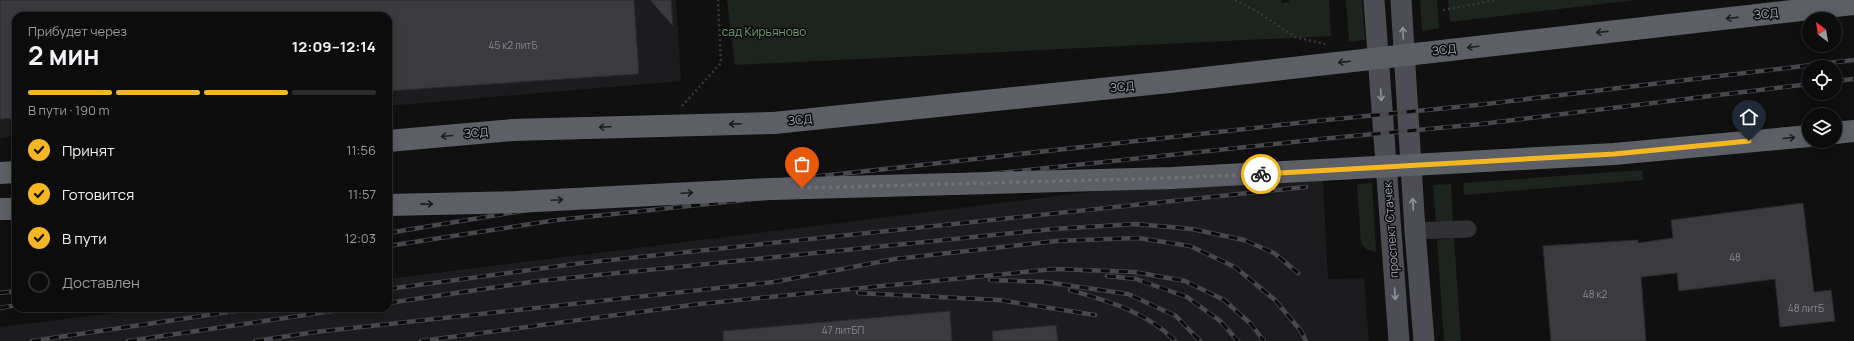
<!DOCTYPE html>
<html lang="ru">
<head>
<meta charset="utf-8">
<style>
	:root { --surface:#0c0c0d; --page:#1a1a1b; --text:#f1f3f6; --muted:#9a9b9d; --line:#2c2c2e; --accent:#f6b723 }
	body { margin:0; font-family:Manrope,sans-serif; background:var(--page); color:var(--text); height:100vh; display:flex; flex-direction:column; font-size:15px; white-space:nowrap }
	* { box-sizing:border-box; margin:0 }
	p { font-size:13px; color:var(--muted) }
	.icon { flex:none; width:22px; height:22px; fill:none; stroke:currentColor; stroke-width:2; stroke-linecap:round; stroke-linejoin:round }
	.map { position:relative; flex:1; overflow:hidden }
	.details { position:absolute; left:12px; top:12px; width:380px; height:300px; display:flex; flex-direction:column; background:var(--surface); border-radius:12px; box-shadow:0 2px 10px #0003,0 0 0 1px var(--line) }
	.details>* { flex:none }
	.needle { width:26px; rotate:329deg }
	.fabs { position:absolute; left:1802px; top:12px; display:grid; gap:8px }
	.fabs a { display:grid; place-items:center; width:40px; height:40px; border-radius:50%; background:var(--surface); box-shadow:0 2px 10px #0003,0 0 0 1px var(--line); font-size:20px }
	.pin { position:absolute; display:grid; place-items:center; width:34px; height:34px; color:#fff; margin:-41px -17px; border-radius:50% 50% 50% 0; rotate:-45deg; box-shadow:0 0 4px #0007 }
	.pin .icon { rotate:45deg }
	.courier { position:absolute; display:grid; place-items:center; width:40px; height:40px; margin:-20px; border:3px solid #f6b723; border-radius:50%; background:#fff; color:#222; box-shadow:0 1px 5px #0007 }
	.summary em { font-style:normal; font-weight:700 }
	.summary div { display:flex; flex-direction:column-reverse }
	.summary { display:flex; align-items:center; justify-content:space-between; height:68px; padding:0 16px }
	h1 { font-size:26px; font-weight:700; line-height:30px }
	.bar { display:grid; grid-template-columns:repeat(4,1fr); gap:6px 4px; align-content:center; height:48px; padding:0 16px }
	.bar i { height:5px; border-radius:3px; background:var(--line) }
	.bar .on { background:var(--accent) }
	.bar p { grid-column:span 4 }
	ol { padding:0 16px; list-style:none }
	li { display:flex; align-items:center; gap:12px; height:44px }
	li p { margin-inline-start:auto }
	li .icon { padding:4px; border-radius:50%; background:var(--accent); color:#111; stroke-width:4 }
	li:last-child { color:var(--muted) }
	li i { width:22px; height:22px; border:2px solid var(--line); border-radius:50% }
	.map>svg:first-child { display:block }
</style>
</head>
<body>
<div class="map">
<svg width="1854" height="341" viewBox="0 0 1854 341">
	<rect width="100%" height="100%" fill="#101011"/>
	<!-- built -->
	<g fill="#1c1c1e">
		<path d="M0,0H676L681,81L388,106V16H16V136L0,138Z"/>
		<path d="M1322,163L1328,279L1364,278L1369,341H0V327L154,308H388V279Z"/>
	</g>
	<!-- green -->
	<g fill="#1c241d">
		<path d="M727,0H1281V3L1289,2V0H1329L1331,36L735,65Z"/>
		<path d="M1346,0H1362L1365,40L1349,42Z"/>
		<path d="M1420,0H1437L1439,28L1422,31Z"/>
		<path d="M1448,0H1635L1450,22Z"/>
		<path d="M1642,170L1643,180L1464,195L1463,183Z"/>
		<path d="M1372,183L1376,252L1366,249L1361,243L1357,184Z"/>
		<path d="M1451,184L1453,222L1436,223L1433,185Z"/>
		<path d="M1454,238L1461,341H1444L1437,240Z"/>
	</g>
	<!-- building -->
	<g fill="#3a3a3f" stroke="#2a2a2d">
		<path d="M0,0H634L639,74L388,91V16H16V118L0,119Z"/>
		<path d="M650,0H671L673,26Z"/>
		<path d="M1803,203L1814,292L1831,290L1835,321L1780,327L1775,279L1679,291L1677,273L1641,277L1646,341H1551L1543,246L1638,240V243L1673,238L1671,220Z"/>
		<path d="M950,311L952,341H723V331Z"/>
		<path d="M1056,325L1058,341H993L992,331Z"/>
	</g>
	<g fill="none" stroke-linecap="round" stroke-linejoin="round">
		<!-- path -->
		<g stroke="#37383d" stroke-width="2.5" stroke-dasharray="2 3" stroke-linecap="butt">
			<path d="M1235,0L1258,12L1295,37L1325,44"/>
			<path d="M1443,10L1496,0"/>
			<path d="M682,106L721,63L718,0"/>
		</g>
		<!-- minor -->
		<path stroke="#313136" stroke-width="17" d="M1415,231L1468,229"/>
		<!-- major -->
		<g stroke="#4d4e55" stroke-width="21">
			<path d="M1374,0L1399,341"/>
			<path d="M1401,0L1415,231L1424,341"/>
		</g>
		<!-- highway -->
		<g stroke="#5d5f67" stroke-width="22">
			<path d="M1835,133L1854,131"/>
			<path d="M388,141L512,130L774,123"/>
			<path d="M0,173L16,172"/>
			<path d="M0,209H16"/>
		</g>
		<defs>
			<g id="rail">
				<path d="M1835,81L1854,79"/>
				<path d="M388,233L552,206L1316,121L1477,105L1854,60"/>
				<path d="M388,246L557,220L1321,139L1481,124L1809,84"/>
				<path d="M1107,276L1136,279L1187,297L1220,321L1238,341"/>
				<path d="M990,280L1045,282L1128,294L1176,316L1200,341"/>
				<path d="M388,289L582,263L1306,187"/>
				<path d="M1070,290C1107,301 1148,312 1175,341"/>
				<path d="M0,293L16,291"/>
				<path d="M858,293L999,300L1095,315"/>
				<path d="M388,303L538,281L1053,229L1136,224L1192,229L1244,240L1274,253L1298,273"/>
				<path d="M0,308L16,305"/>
				<path d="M32,341L256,308"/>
				<path d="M128,341L353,308"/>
				<path d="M255,341L315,332L774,282L895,259L1056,241L1138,238L1190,246L1235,267L1275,300L1301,331L1306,341"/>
				<path d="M421,341L699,304L1055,269L1134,272L1185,281L1224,300L1251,324L1264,341"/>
			</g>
		</defs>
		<!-- rail casing -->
		<use href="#rail" stroke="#48494f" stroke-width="4.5"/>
		<!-- rail -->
		<use href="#rail" stroke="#0b0b0c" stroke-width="3" stroke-dasharray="9" stroke-linecap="butt"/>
		<!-- highway-bridge -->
		<g stroke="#5d5f67" stroke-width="22">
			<path d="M774,123L1169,82L1854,4"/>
			<path d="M388,205L516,202L771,189L1172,178L1614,154L1809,136"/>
		</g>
	</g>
	<!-- one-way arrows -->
	<defs><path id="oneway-shaft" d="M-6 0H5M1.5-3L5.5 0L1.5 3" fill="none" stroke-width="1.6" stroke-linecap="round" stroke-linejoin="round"/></defs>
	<g stroke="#1b1c1e">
		<use href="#oneway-shaft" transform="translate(1732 18) rotate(174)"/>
		<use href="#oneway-shaft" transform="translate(1602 32) rotate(174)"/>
		<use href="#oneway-shaft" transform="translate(1473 47) rotate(173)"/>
		<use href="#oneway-shaft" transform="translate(1344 62) rotate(173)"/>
		<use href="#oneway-shaft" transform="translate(735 124) rotate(178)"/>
		<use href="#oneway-shaft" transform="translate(605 127) rotate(178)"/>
		<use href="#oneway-shaft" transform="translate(447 136) rotate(175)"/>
		<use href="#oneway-shaft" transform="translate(1789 138) rotate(-5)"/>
		<use href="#oneway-shaft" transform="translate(687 193) rotate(-3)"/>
		<use href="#oneway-shaft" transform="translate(557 200) rotate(-3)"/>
		<use href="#oneway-shaft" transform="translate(427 204) rotate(-1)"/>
	</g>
	<g stroke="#8f94a0">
		<use href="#oneway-shaft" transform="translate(1403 33) rotate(-93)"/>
		<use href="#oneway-shaft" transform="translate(1381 95) rotate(86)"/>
		<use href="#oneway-shaft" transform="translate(1413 204) rotate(-93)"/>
		<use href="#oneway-shaft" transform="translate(1395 294) rotate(86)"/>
	</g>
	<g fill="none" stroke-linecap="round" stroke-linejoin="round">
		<!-- done -->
		<path stroke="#6e717a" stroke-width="4" stroke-dasharray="0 7.2" d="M802,188L1172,178L1261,174"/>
		<!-- route -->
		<path stroke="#f6b723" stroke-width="5" d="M1261,174L1614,154L1749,141"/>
	</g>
	<g text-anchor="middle" stroke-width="3" stroke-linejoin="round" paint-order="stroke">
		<!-- number labels -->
		<g font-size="10" fill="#868a96">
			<text x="513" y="49">45 к2 литБ</text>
			<text x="1735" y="261">48</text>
			<text x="1595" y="298">48 к2</text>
			<text x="1806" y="312">48 литБ</text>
			<text x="843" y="334">47 литБП</text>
		</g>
		<!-- street labels -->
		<g font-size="12" fill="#a0a5b3" stroke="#0b0b0c">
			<text transform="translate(1766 14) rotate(-6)" y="4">ЗСД</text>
			<text transform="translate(1444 50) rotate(-7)" y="4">ЗСД</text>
			<text transform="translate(1122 87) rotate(-6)" y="4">ЗСД</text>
			<text transform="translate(800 120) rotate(-6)" y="4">ЗСД</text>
			<text transform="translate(476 133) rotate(-5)" y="4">ЗСД</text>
			<text transform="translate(1391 230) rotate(-94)" y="4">проспект Стачек</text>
		</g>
		<!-- park labels -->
		<g font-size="12" fill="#769e7a" stroke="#0b0b0c">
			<text x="764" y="36">сад Кирьяново</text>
		</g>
	</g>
</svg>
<div class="fabs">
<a><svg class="needle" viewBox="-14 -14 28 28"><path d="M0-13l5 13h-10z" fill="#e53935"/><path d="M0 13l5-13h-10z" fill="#9a9b9d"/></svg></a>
<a><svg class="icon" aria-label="locate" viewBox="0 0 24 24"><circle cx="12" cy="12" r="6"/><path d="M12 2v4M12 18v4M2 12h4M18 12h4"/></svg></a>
<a><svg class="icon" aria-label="layers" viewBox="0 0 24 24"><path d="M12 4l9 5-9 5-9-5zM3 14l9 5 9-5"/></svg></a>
</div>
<div class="pin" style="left:802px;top:188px;background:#ea580c"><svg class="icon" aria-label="bag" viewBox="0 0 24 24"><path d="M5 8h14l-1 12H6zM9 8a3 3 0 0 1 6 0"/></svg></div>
<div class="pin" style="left:1749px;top:141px;background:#1f2937"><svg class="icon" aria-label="home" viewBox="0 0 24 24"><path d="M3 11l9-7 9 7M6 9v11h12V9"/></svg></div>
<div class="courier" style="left:1261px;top:174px"><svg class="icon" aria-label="bike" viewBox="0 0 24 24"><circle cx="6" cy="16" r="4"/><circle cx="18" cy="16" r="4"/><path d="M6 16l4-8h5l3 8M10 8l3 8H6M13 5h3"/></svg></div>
<section class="details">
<div class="summary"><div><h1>2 мин</h1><p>Прибудет через</p></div><em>12:09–12:14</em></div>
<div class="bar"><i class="on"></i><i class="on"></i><i class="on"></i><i></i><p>В пути · 190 m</p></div>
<ol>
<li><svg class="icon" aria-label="check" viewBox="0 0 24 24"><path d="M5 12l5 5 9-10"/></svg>Принят<p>11:56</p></li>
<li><svg class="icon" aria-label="check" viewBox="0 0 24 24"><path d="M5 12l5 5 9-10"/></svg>Готовится<p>11:57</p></li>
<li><svg class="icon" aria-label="check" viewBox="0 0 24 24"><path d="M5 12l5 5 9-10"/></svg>В пути<p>12:03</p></li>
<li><i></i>Доставлен</li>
</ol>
</section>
</div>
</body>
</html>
